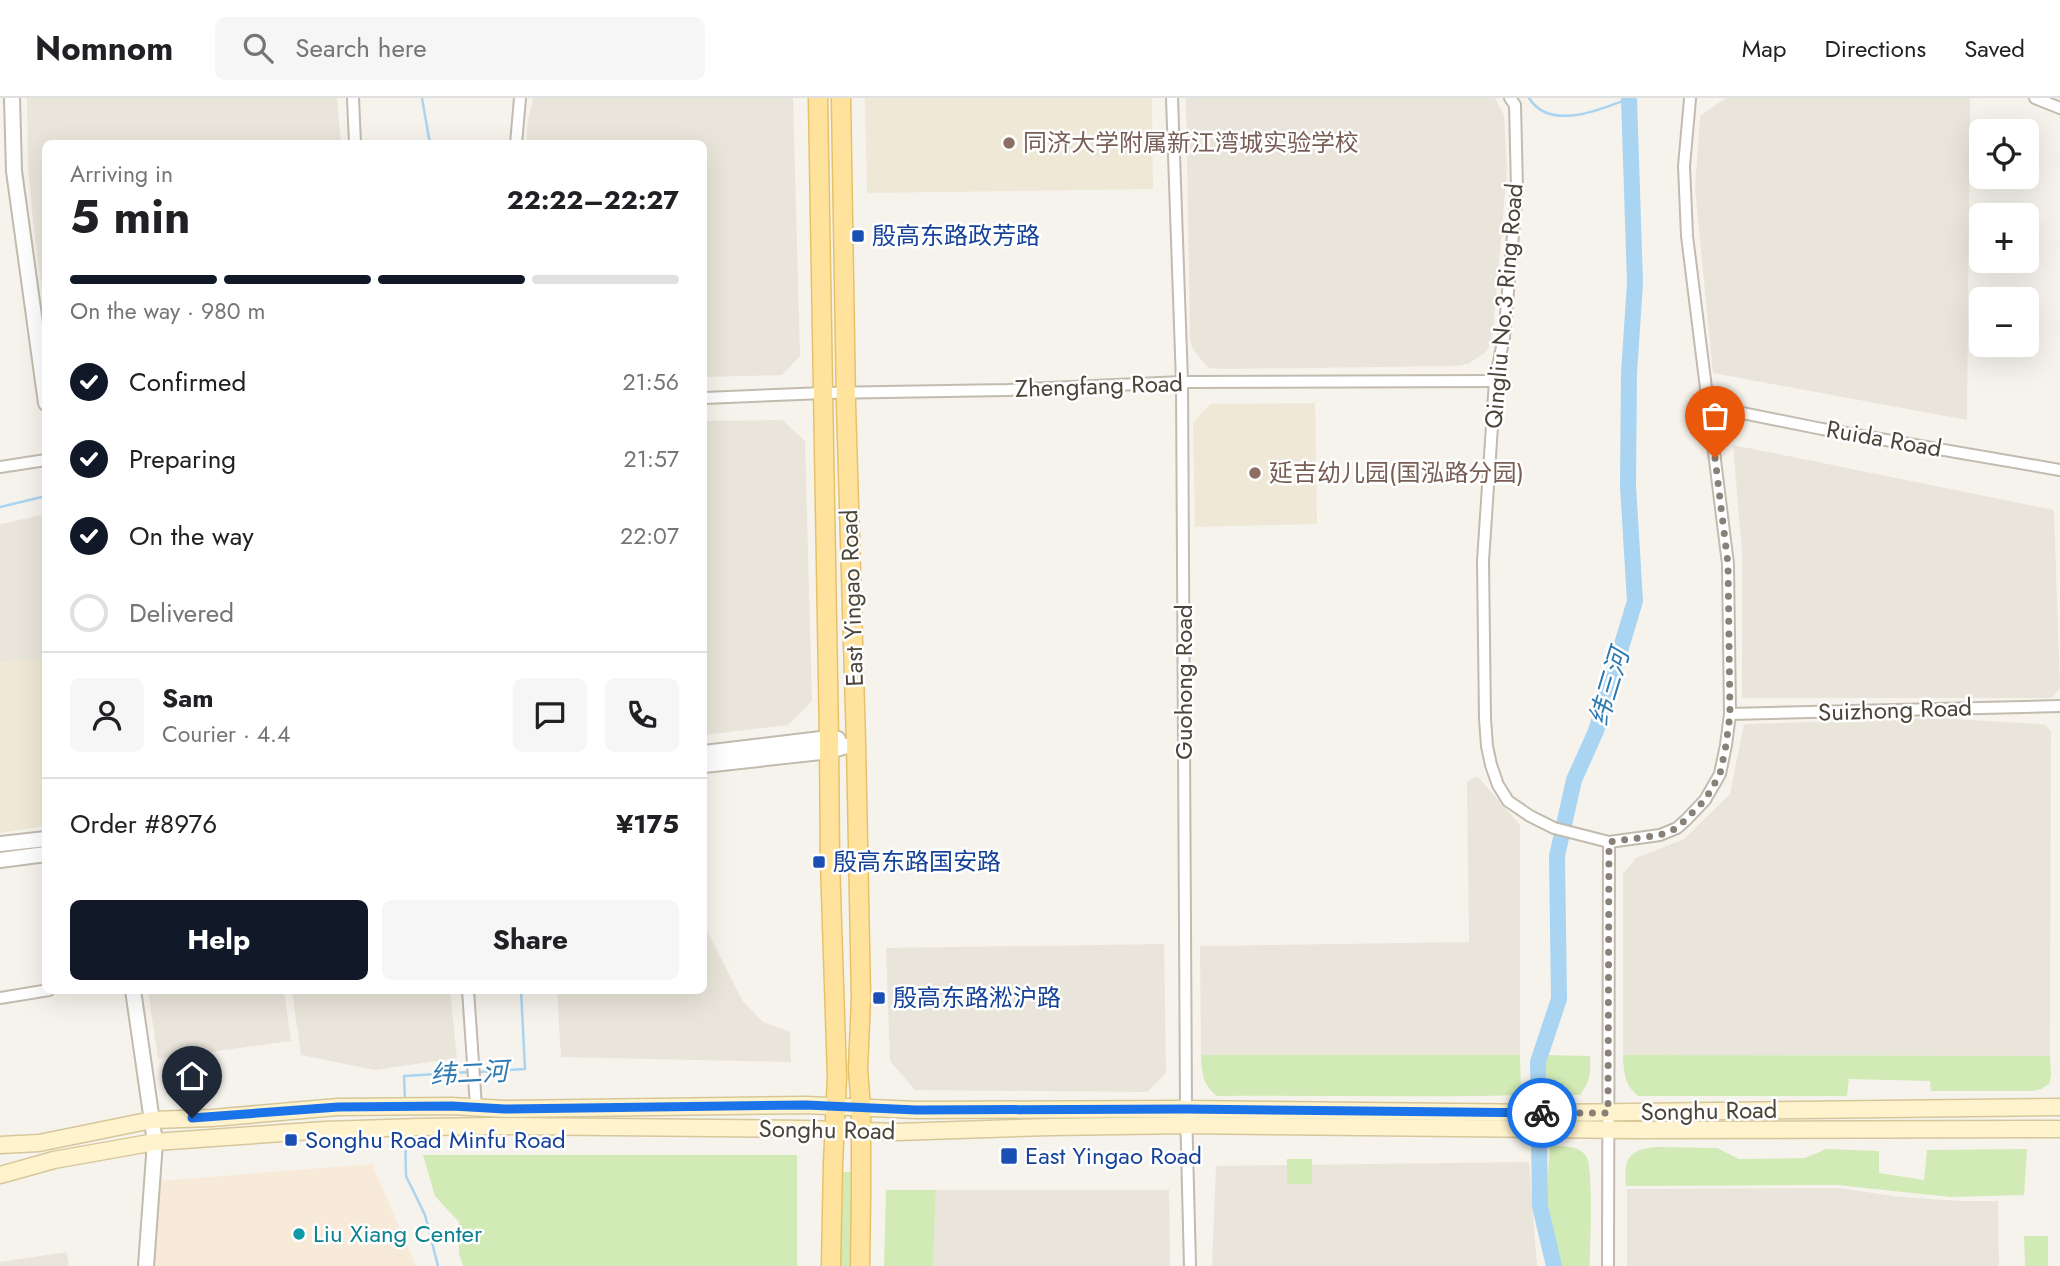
<!DOCTYPE html>
<html lang="en">
<head>
<meta charset="utf-8">
<style>
	:root { --surface:#fff; --page:#f6f6f6; --text:#202124; --muted:#757577; --line:#e0e0e0; --accent:#111827 }
	body { margin:0; font-family:Jost,"Noto Sans SC",sans-serif; background:var(--page); color:var(--text); height:100vh; display:flex; flex-direction:column; font-size:26px; white-space:nowrap }
	* { box-sizing:border-box; margin:0 }
	p { font-size:23px; color:var(--muted) }
	.icon { flex:none; width:38px; height:38px; fill:none; stroke:currentColor; stroke-width:2; stroke-linecap:round; stroke-linejoin:round }
	.map { position:relative; flex:1; overflow:hidden }
	.details { position:absolute; left:42px; top:42px; width:665px; height:854px; display:flex; flex-direction:column; background:var(--surface); border-radius:10px; box-shadow:0 7px 28px #0002 }
	.details>* { flex:none }
	.fabs { position:absolute; left:1969px; top:21px; display:grid; gap:14px }
	.fabs a { display:grid; place-items:center; width:70px; height:70px; border-radius:10px; background:var(--surface); box-shadow:0 7px 28px #0002; font-size:35px }
	.pin { position:absolute; display:grid; place-items:center; width:60px; height:60px; color:#fff; margin:-72px -30px; border-radius:50% 50% 50% 0; rotate:-45deg; box-shadow:0 0 7px #0007 }
	.pin .icon { rotate:45deg }
	.courier { position:absolute; display:grid; place-items:center; width:70px; height:70px; margin:-35px; border:5px solid #1a73e8; border-radius:50%; background:#fff; color:#222; box-shadow:0 2px 9px #0007 }
	.headline em { font-style:normal; font-weight:700 }
	.headline div { display:flex; flex-direction:column-reverse }
	.headline { display:flex; align-items:center; justify-content:space-between; height:119px; padding:0 28px }
	h1 { font-size:46px; font-weight:700; line-height:52px }
	.bar { display:grid; grid-template-columns:repeat(4,1fr); gap:10px 7px; align-content:center; height:84px; padding:0 28px }
	.bar i { height:9px; border-radius:5px; background:var(--line) }
	.bar .current { background:var(--accent) }
	.bar p { grid-column:span 4 }
	.line { display:flex; align-items:center; gap:18px; padding:0 28px; border-top:2px solid var(--line) }
	.line div { flex:1 }
	.round { display:grid; place-items:center; flex:none; width:74px; height:74px; border-radius:10px; background:var(--page) }
	ol { padding:0 28px; list-style:none }
	li { display:flex; align-items:center; gap:21px; height:77px }
	li p { margin-inline-start:auto }
	li .icon { padding:7px; border-radius:50%; background:var(--accent); color:#fff; stroke-width:4 }
	li:last-child { color:var(--muted) }
	li i { width:38px; height:38px; border:4px solid var(--line); border-radius:50% }
	.button { display:flex; gap:14px; margin-top:auto; padding:14px 28px }
	.button a { flex:1; height:80px; border-radius:10px; background:var(--accent); color:#fff; font-size:28px; font-weight:700; line-height:80px; text-align:center }
	.button a+a { background:var(--page); color:var(--text) }
	header { display:flex; align-items:center; gap:42px; box-sizing:border-box; height:98px; padding:0 35px; background:var(--surface); border-bottom:2px solid var(--line) }
	header strong { font-size:33px }
	nav { display:flex; gap:38px; margin-inline-start:auto; font-size:24px }
	.search { width:490px; height:63px; background:var(--page); display:flex; align-items:center; gap:18px; box-sizing:border-box; padding:0 24px; border-radius:10px; color:var(--muted); font-size:26px }
	.map>svg:first-child { display:block }
</style>
</head>
<body>
<header>
<strong>Nomnom</strong>
<div class="search"><svg class="icon" aria-label="search" viewBox="0 0 24 24"><circle cx="10" cy="10" r="6"/><path d="M15 15l6 6"/></svg>Search here</div>
<nav><a>Map</a><a>Directions</a><a>Saved</a></nav>
</header>
<div class="map">
<svg width="2060" height="1168" viewBox="0 0 2060 1168">
	<rect width="100%" height="100%" fill="#f6f3ec"/>
	<!-- residential -->
	<g fill="#eae5da">
		<path d="M27,0H337L341,45L46,46L45,213L33,124L28,68Z"/>
		<path d="M533,0H793L800,258L782,277L704,279V46L527,45V28Z"/>
		<path d="M1186,0H1495L1504,17L1507,73L1492,243L1486,254L1468,266L1454,268L1223,271L1209,270L1203,264L1193,251L1190,242Z"/>
		<path d="M1726,0H1970L1967,322L1713,275L1695,91L1700,18Z"/>
		<path d="M782,322L805,343L812,603L788,627L704,637V323Z"/>
		<path d="M1733,347L2054,412L2060,590L2052,600H1742V454Z"/>
		<path d="M42,417L46,441L45,559L0,565V426Z"/>
		<path d="M1937,620L2037,626L2046,627L2051,634L2050,958L1623,957V776L1636,760L1684,741L1730,696L1744,626Z"/>
		<path d="M1477,678L1520,727V957H1201L1200,848L1469,844L1467,684Z"/>
		<path d="M704,827L742,902L763,924L790,934L791,964L561,959L557,893L704,892Z"/>
		<path d="M1164,846L1166,975L1147,994L915,992L890,963L886,850Z"/>
		<path d="M148,893H284L291,943L158,961Z"/>
		<path d="M292,893H450L457,960L375,972L301,957Z"/>
		<path d="M1529,1064L1537,1168H1212L1216,1068Z"/>
		<path d="M1839,1090L1900,1099L1960,1103H1998L1999,1168H1627V1091Z"/>
		<path d="M936,1092H1169L1170,1168H933Z"/>
		<path d="M67,1154L69,1168H0V1164Z"/>
	</g>
	<!-- commercial -->
	<path fill="#f7ead8" d="M372,1066L416,1168H153L160,1083Z"/>
	<!-- education -->
	<g fill="#efe8d6">
		<path d="M865,0H1152L1153,91L867,95Z"/>
		<path d="M1315,305L1317,426L1195,429L1193,325L1202,314L1211,306Z"/>
		<path d="M45,559V728L0,735V565Z"/>
	</g>
	<!-- green -->
	<g fill="#d2eab5">
		<path d="M1201,957H1520L1521,997C1420,1000 1318,997 1217,998C1202,986 1202,975 1201,957Z"/>
		<path d="M1544,957L1590,958C1591,975 1590,983 1580,997H1549Z"/>
		<path d="M1623,957L2050,958L2051,978L2049,986L2041,991L2032,993H1931L1930,983L1849,981L1847,998H1638C1624,986 1624,975 1623,957Z"/>
		<path d="M1550,1048C1562,1048 1579,1047 1586,1058C1594,1071 1590,1148 1590,1168H1562L1546,1106Z"/>
		<path d="M1657,1049L1717,1050L1739,1061L1805,1060L1826,1051L1879,1053V1075L1924,1082L1927,1052L2027,1051L2024,1097L1950,1099L1837,1087L1626,1088C1623,1060 1630,1051 1657,1049Z"/>
		<path d="M423,1057H797V1168H463L459,1156V1124L435,1098Z"/>
		<rect x="1287" y="1061" width="25" height="25"/>
		<path d="M840,1074H851V1168H838L841,1127Z"/>
		<path d="M886,1092H936L933,1168H884Z"/>
		<path d="M2024,1138H2048V1168H2025Z"/>
	</g>
	<g fill="none" stroke-linecap="round" stroke-linejoin="round">
		<!-- stream -->
		<g stroke="#a9d4f2" stroke-width="2.5">
			<path d="M422,0L430,46"/>
			<path d="M1529,0C1550,34 1602,11 1630,0"/>
			<path d="M0,409L46,398"/>
			<path d="M478,974L525,971L521,892"/>
			<path d="M405,1003L404,978L471,974"/>
			<path d="M405,1034L406,1078L425,1117L438,1168"/>
		</g>
		<!-- river -->
		<path stroke="#a9d4f2" stroke-width="16" d="M1554,1168L1540,1108L1538,964L1559,901L1557,758L1574,682L1596,633L1635,503L1628,388L1629,276L1635,184L1629,1"/>
		<defs>
			<g id="minor">
				<path d="M353,0L355,46"/>
				<path d="M1172,0L1182,284L1186,1011L1190,1168"/>
				<path d="M1510,0L1515,7L1517,91L1504,239L1495,283L1483,463L1485,621L1487,648L1491,667L1498,687L1508,703L1530,718L1554,730L1609,744L1660,737L1677,730L1686,722L1705,702L1720,676L1726,647L1730,616L1728,466L1687,138L1684,68L1690,1"/>
				<path d="M2035,0L2060,10"/>
				<path d="M516,46L520,0"/>
				<path d="M704,300L824,295L1007,292L1182,284L1495,283"/>
				<path d="M1708,308L1822,331L2060,372"/>
				<path d="M0,369L46,362"/>
				<path d="M1730,616L2060,608"/>
				<path d="M468,892L476,1009"/>
				<path d="M0,900L49,892"/>
				<path d="M1608,1168L1609,744"/>
			</g>
			<g id="tertiary">
				<path d="M12,0L14,73L46,305"/>
				<path d="M704,655L829,640L838,641"/>
				<path d="M704,667L830,653L856,645"/>
				<path d="M0,746L46,741"/>
				<path d="M0,762L46,756"/>
				<path d="M133,892L155,1044L146,1168"/>
			</g>
			<g id="secondary">
				<path d="M0,1047L39,1045L152,1022L212,1020L338,1009L452,1008L505,1011L806,1007L916,1012L1186,1011L1551,1015L2060,1009"/>
				<path d="M0,1077L54,1062L155,1044L325,1032L419,1029L496,1028L805,1031L897,1034L1050,1029L1187,1027L1631,1032L2060,1031"/>
			</g>
			<g id="primary">
				<path d="M818,0L829,640L830,764L837,979L833,1066L831,1168"/>
				<path d="M841,0L846,306L856,645L861,900L858,971L861,1010V1100L860,1168"/>
			</g>
		</defs>
		<!-- minor casing -->
		<use href="#minor" stroke="#c2bbae" stroke-width="14"/>
		<!-- tertiary casing -->
		<use href="#tertiary" stroke="#c2bbae" stroke-width="18"/>
		<!-- secondary casing -->
		<use href="#secondary" stroke="#d6c79b" stroke-width="19"/>
		<!-- primary casing -->
		<use href="#primary" stroke="#e6c16a" stroke-width="21"/>
		<!-- minor -->
		<use href="#minor" stroke="#fff" stroke-width="10"/>
		<!-- tertiary -->
		<use href="#tertiary" stroke="#fff" stroke-width="14"/>
		<!-- secondary -->
		<use href="#secondary" stroke="#fff3cd" stroke-width="16"/>
		<!-- primary -->
		<use href="#primary" stroke="#ffe39c" stroke-width="18"/>
	</g>
	<g fill="none" stroke-linecap="round" stroke-linejoin="round">
		<!-- done -->
		<path stroke="#878178" stroke-width="7" stroke-dasharray="0 12.6" d="M1542,1015H1608L1609,744L1660,737L1677,730L1705,702L1720,676L1726,647L1730,617L1728,466L1715,360"/>
		<!-- route -->
		<path stroke="#1a73e8" stroke-width="9" d="M192,1020L338,1009L452,1008L505,1011L806,1007L916,1012L1186,1011L1542,1015"/>
	</g>
	<!-- markers -->
	<g fill="#8d6e63" stroke="#fff" stroke-width="2.5">
		<circle cx="1009" cy="45" r="7"/>
		<circle cx="1255" cy="375" r="7"/>
	</g>
	<g fill="#1a4fb4" stroke="#fff" stroke-width="2.5">
		<rect x="851" y="131" width="14" height="14" rx="3.5"/>
		<rect x="812" y="757" width="14" height="14" rx="3.5"/>
		<rect x="872" y="893" width="14" height="14" rx="3.5"/>
		<rect x="284" y="1035" width="14" height="14" rx="3.5"/>
		<rect x="1000" y="1049" width="18" height="18" rx="3.5"/>
	</g>
	<circle fill="#0f9aa8" stroke="#fff" stroke-width="2.5" cx="299" cy="1136" r="7"/>
	<g text-anchor="middle" stroke-width="5" stroke-linejoin="round" paint-order="stroke">
		<!-- education labels -->
		<g font-size="24" fill="#785e54" stroke="#fff" text-anchor="start">
			<text x="1023" y="53">同济大学附属新江湾城实验学校</text>
			<text x="1269" y="383">延吉幼儿园(国泓路分园)</text>
		</g>
		<!-- transit labels -->
		<g font-size="24" fill="#164399" stroke="#fff" text-anchor="start">
			<text x="872" y="146">殷高东路政芳路</text>
			<text x="833" y="772">殷高东路国安路</text>
			<text x="893" y="908">殷高东路淞沪路</text>
			<text x="305" y="1050">Songhu Road Minfu Road</text>
			<text x="1025" y="1066">East Yingao Road</text>
		</g>
		<!-- street labels -->
		<g font-size="24" fill="#4b4439" stroke="#fff">
			<text transform="translate(1504 208) rotate(-85)" y="8">Qingliu No.3 Ring Road</text>
			<text transform="translate(1099 288) rotate(-2)" y="8">Zhengfang Road</text>
			<text transform="translate(1884 341) rotate(10)" y="8">Ruida Road</text>
			<text transform="translate(852 500) rotate(-92)" y="8">East Yingao Road</text>
			<text transform="translate(1184 584) rotate(-90)" y="8">Guohong Road</text>
			<text transform="translate(1895 612) rotate(-2)" y="8">Suizhong Road</text>
			<text transform="translate(1709 1013) rotate(-1)" y="8">Songhu Road</text>
			<text transform="translate(827 1032) rotate(1)" y="8">Songhu Road</text>
		</g>
		<!-- culture labels -->
		<g font-size="24" fill="#0d838f" stroke="#fff" text-anchor="start">
			<text x="313" y="1144">Liu Xiang Center</text>
		</g>
		<!-- water labels -->
		<g font-size="26" font-style="italic" fill="#2e7ab2" stroke="#fff">
			<text transform="translate(1609 589) rotate(-73)" y="9">纬三河</text>
			<text transform="translate(469 975) rotate(-3)" y="9">纬二河</text>
		</g>
	</g>
</svg>
<div class="fabs">
<a><svg class="icon" aria-label="locate" viewBox="0 0 24 24"><circle cx="12" cy="12" r="6"/><path d="M12 2v4M12 18v4M2 12h4M18 12h4"/></svg></a>
<a>+</a>
<a>−</a>
</div>
<div class="pin" style="left:1715px;top:360px;background:#ea580c"><svg class="icon" aria-label="bag" viewBox="0 0 24 24"><path d="M5 8h14l-1 12H6zM9 8a3 3 0 0 1 6 0"/></svg></div>
<div class="pin" style="left:192px;top:1020px;background:#1f2937"><svg class="icon" aria-label="home" viewBox="0 0 24 24"><path d="M3 11l9-7 9 7M6 9v11h12V9"/></svg></div>
<div class="courier" style="left:1542px;top:1015px"><svg class="icon" aria-label="bike" viewBox="0 0 24 24"><circle cx="6" cy="16" r="4"/><circle cx="18" cy="16" r="4"/><path d="M6 16l4-8h5l3 8M10 8l3 8H6M13 5h3"/></svg></div>
<section class="details">
<div class="headline"><div><h1>5 min</h1><p>Arriving in</p></div><em>22:22–22:27</em></div>
<div class="bar"><i class="current"></i><i class="current"></i><i class="current"></i><i></i><p>On the way · 980 m</p></div>
<ol>
<li><svg class="icon" aria-label="check" viewBox="0 0 24 24"><path d="M5 12l5 5 9-10"/></svg>Confirmed<p>21:56</p></li>
<li><svg class="icon" aria-label="check" viewBox="0 0 24 24"><path d="M5 12l5 5 9-10"/></svg>Preparing<p>21:57</p></li>
<li><svg class="icon" aria-label="check" viewBox="0 0 24 24"><path d="M5 12l5 5 9-10"/></svg>On the way<p>22:07</p></li>
<li><i></i>Delivered</li>
</ol>
<div class="line" style="height:126px"><a class="round"><svg class="icon" aria-label="person" viewBox="0 0 24 24"><circle cx="12" cy="8" r="4"/><path d="M4 21q1-7 8-7t8 7"/></svg></a><div><b>Sam</b><p>Courier · 4.4</p></div><a class="round"><svg class="icon" aria-label="chat" viewBox="0 0 24 24"><path d="M4 5h16v11H9l-5 4z"/></svg></a><a class="round"><svg class="icon" aria-label="phone" viewBox="0 0 24 24"><path d="M5 4h4l2 5-3 2q2 4 5 5l2-3 5 2v4C11 20 4 13 5 4z"/></svg></a></div>
<div class="line" style="height:91px"><div>Order #8976</div><b>¥175</b></div>
<div class="button"><a>Help</a><a>Share</a></div>
</section>
</div>
</body>
</html>
